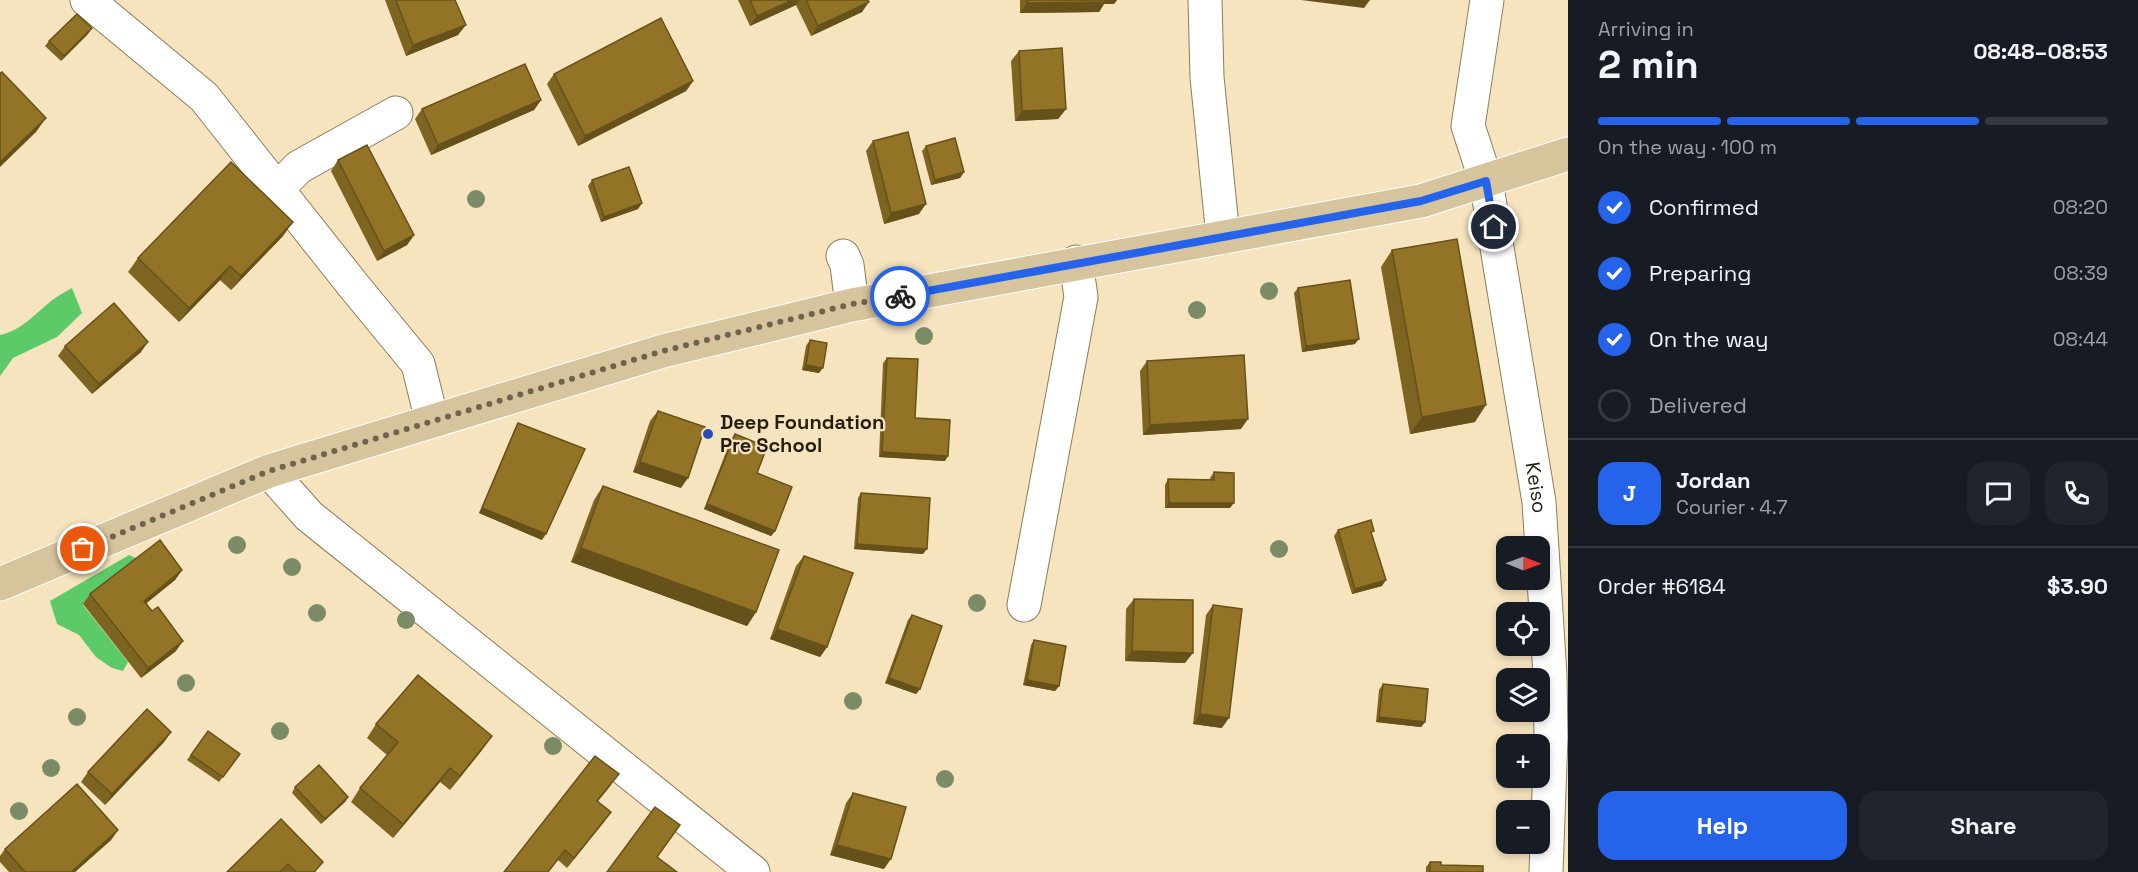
<!DOCTYPE html>
<html lang="en">
<head>
<meta charset="utf-8">
<style>
	:root { --surface:#171b24; --page:#20242c; --text:#f1f3f6; --muted:#9ea1a6; --line:#363941; --accent:#2563eb }
	body { margin:0; font-family:"Space Grotesk",sans-serif; background:var(--page); color:var(--text); height:100vh; display:flex; flex-direction:column; font-size:22px; white-space:nowrap }
	* { box-sizing:border-box; margin:0 }
	p { font-size:20px; color:var(--muted) }
	.icon { flex:none; width:33px; height:33px; fill:none; stroke:currentColor; stroke-width:2; stroke-linecap:round; stroke-linejoin:round }
	.map { position:relative; flex:1; overflow:hidden }
	.panel { display:flex; flex-direction:column; background:var(--surface); width:570px }
	.panel>* { flex:none }
	.needle { width:39px; rotate:91deg }
	.controls { position:absolute; left:1496px; top:536px; display:grid; gap:12px }
	.controls a { display:grid; place-items:center; width:54px; height:54px; border-radius:12px; background:var(--surface); box-shadow:0 3px 9px #0003; font-size:30px }
	.pin { position:absolute; display:grid; place-items:center; width:51px; height:51px; color:#fff; margin:-26px; border:3px solid #fff; border-radius:50%; box-shadow:0 2px 6px #0007 }
	.courier { position:absolute; display:grid; place-items:center; width:60px; height:60px; margin:-30px; border:4px solid #2563eb; border-radius:50%; background:#fff; color:#222; box-shadow:0 2px 8px #0007 }
	.headline em { font-style:normal; font-weight:800 }
	.headline div { display:flex; flex-direction:column-reverse }
	.headline { display:flex; align-items:center; justify-content:space-between; height:102px; padding:0 30px }
	h1 { font-size:39px; font-weight:800; line-height:45px }
	.bar { display:grid; grid-template-columns:repeat(4,1fr); gap:9px 6px; align-content:center; height:72px; padding:0 30px }
	.bar i { height:8px; border-radius:4px; background:var(--line) }
	.bar .on { background:var(--accent) }
	.bar p { grid-column:span 4 }
	.line { display:flex; align-items:center; gap:15px; padding:0 30px; border-top:2px solid var(--line) }
	.line div { flex:1 }
	.round { display:grid; place-items:center; flex:none; width:63px; height:63px; border-radius:18px; background:var(--page) }
	ol { padding:0 30px; list-style:none }
	li { display:flex; align-items:center; gap:18px; height:66px }
	li p { margin-inline-start:auto }
	li .icon { padding:6px; border-radius:50%; background:var(--accent); color:#fff; stroke-width:4 }
	li:last-child { color:var(--muted) }
	li i { width:33px; height:33px; border:3px solid var(--line); border-radius:50% }
	.cta { display:flex; gap:12px; margin-top:auto; padding:12px 30px }
	.cta a { flex:1; height:69px; border-radius:18px; background:var(--accent); color:#fff; font-size:24px; font-weight:800; line-height:69px; text-align:center }
	.cta a+a { background:var(--page); color:var(--text) }
	main { display:flex; flex:1; min-height:0 }
	.map>svg:first-child { display:block }
</style>
</head>
<body>
<main>
<div class="map">
<svg width="1568" height="872" viewBox="0 0 1568 872">
	<rect width="100%" height="100%" fill="#f6e4bf"/>
	<!-- forest -->
	<g fill="#5cca69">
		<path d="M72,288L82,313L57,337L13,358L0,376V335C22,330 34,315 51,301C57,296 65,292 72,288Z"/>
		<path d="M129,555L141,560L83,605L128,662L123,671L112,668L96,657L79,635L57,624L50,601Z"/>
	</g>
	<g fill="none" stroke-linecap="round" stroke-linejoin="round">
		<defs>
			<g id="minor">
				<path d="M87,0L204,97L353,285L418,364L432,421"/>
				<path d="M1205,0L1207,77L1223,237"/>
				<path id="s1" d="M1487,0L1468,126L1486,181L1539,502L1550,675L1551,737L1546,872"/>
				<path d="M277,189L299,167L396,113"/>
				<path d="M843,256L847,265L852,305"/>
				<path d="M269,471L309,516L753,872"/>
				<path d="M1024,605L1081,297L1076,262"/>
			</g>
			<path id="major" d="M0,584L269,471L663,351L852,305L1421,201L1568,154"/>
		</defs>
		<!-- minor casing -->
		<use href="#minor" stroke="#8c7c5a" stroke-width="35"/>
		<!-- major casing -->
		<use href="#major" stroke="#fff" stroke-width="35"/>
		<!-- minor -->
		<use href="#minor" stroke="#fff" stroke-width="33"/>
		<!-- major -->
		<use href="#major" stroke="#d6c49c" stroke-width="33"/>
	</g>
	<!-- trees -->
	<g fill="#7b8b66">
		<circle cx="476" cy="199" r="9"/>
		<circle cx="1269" cy="291" r="9"/>
		<circle cx="1197" cy="310" r="9"/>
		<circle cx="924" cy="336" r="9"/>
		<circle cx="237" cy="545" r="9"/>
		<circle cx="1279" cy="549" r="9"/>
		<circle cx="292" cy="567" r="9"/>
		<circle cx="977" cy="603" r="9"/>
		<circle cx="317" cy="613" r="9"/>
		<circle cx="406" cy="620" r="9"/>
		<circle cx="186" cy="683" r="9"/>
		<circle cx="853" cy="701" r="9"/>
		<circle cx="77" cy="717" r="9"/>
		<circle cx="280" cy="731" r="9"/>
		<circle cx="553" cy="746" r="9"/>
		<circle cx="51" cy="768" r="9"/>
		<circle cx="945" cy="779" r="9"/>
		<circle cx="19" cy="811" r="9"/>
	</g>
	<!-- wall -->
	<g fill="#7e6421">
		<path d="M385,0H455L458,35L406,56Z"/>
		<path d="M738,0H868L862,12L811,36L796,5L750,26Z"/>
		<path d="M1020,0H1117L1114,4H1104L1099,12L1020,13Z"/>
		<path d="M88,34L61,61L45,46L49,41Z"/>
		<path d="M1019,51L1066,109L1058,119L1015,121L1011,61Z"/>
		<path d="M554,74L693,81L686,91L578,146L547,84Z"/>
		<path d="M541,100L534,110L431,155L415,119L422,109Z"/>
		<path d="M873,141L919,214L884,224L866,151Z"/>
		<path d="M926,146L964,172L960,178L931,185L922,151Z"/>
		<path d="M338,160L414,235L407,245L377,261L331,171Z"/>
		<path d="M592,180L642,203L638,209L601,222L588,186Z"/>
		<path d="M283,236L231,290L220,280L179,322L128,272L138,258Z"/>
		<path d="M1392,250L1475,422L1410,434L1381,267Z"/>
		<path d="M1298,288L1355,344L1302,352L1294,293Z"/>
		<path d="M810,340L819,373L802,370L806,346Z"/>
		<path d="M65,346L141,352L92,394L58,356Z"/>
		<path d="M887,358L915,418L945,461L879,457L883,363Z"/>
		<path d="M1147,361L1241,429L1143,435L1140,371Z"/>
		<path d="M658,411L681,488L633,472L650,421Z"/>
		<path d="M518,423L542,540L479,513L515,428Z"/>
		<path d="M735,434L757,473L775,531L771,536L704,509L731,439Z"/>
		<path d="M1214,472L1230,508H1165V485L1168,479H1210V478Z"/>
		<path d="M603,486L756,612L747,626L571,562L594,500Z"/>
		<path d="M861,493L923,554L854,549L858,498Z"/>
		<path d="M1338,530L1371,534L1382,586L1352,594L1334,536Z"/>
		<path d="M804,556L827,647L820,657L770,639L796,566Z"/>
		<path d="M182,570L175,580L146,603L152,611L176,651L141,678L83,604L90,594Z"/>
		<path d="M1134,599L1185,663L1125,661L1126,609Z"/>
		<path d="M1213,605L1222,728L1193,724L1206,615Z"/>
		<path d="M912,615L920,689L916,694L885,683L908,620Z"/>
		<path d="M1034,640L1059,686L1055,691L1023,685L1031,645Z"/>
		<path d="M1383,684L1425,722L1421,727L1376,722L1379,690Z"/>
		<path d="M376,724L482,750L450,790L440,782L393,838L351,802L360,788L387,755L367,738Z"/>
		<path d="M208,731L240,754L219,782L187,760Z"/>
		<path d="M171,732L164,742L105,805L81,782L88,772Z"/>
		<path d="M612,784L598,801L611,812L567,868L558,860L504,872Z"/>
		<path d="M295,787L348,797L345,802L321,824L292,793Z"/>
		<path d="M853,793L884,869L830,855L846,803Z"/>
		<path d="M281,819L316,872H227Z"/>
		<path d="M118,830L111,840L75,872H9L0,862V856L5,849Z"/>
		<path d="M1430,862L1441,865L1483,872H1426V867Z"/>
	</g>
	<!-- shaded-wall -->
	<g fill="#67511b">
		<path d="M792,0H800L796,5L750,26L757,16Z"/>
		<path d="M1101,0H1117L1114,4H1104L1099,12L1020,13L1027,3Z"/>
		<path d="M1301,0H1370L1364,8Z"/>
		<path d="M869,2L862,12L811,36L818,26Z"/>
		<path d="M466,25L458,35L406,56L413,45Z"/>
		<path d="M92,28L88,34L61,61L64,56Z"/>
		<path d="M693,81L686,91L578,146L585,136Z"/>
		<path d="M541,100L534,110L431,155L438,145Z"/>
		<path d="M1066,109L1058,119L1015,121L1022,111Z"/>
		<path d="M46,118L36,132L0,167V162Z"/>
		<path d="M964,172L960,178L931,185L935,180Z"/>
		<path d="M642,203L638,209L601,222L604,217Z"/>
		<path d="M926,204L919,214L884,224L891,213Z"/>
		<path d="M293,222L283,236L231,290L241,276Z"/>
		<path d="M414,235L407,245L377,261L384,251Z"/>
		<path d="M230,266L220,280L179,322L189,308Z"/>
		<path d="M1359,339L1355,344L1302,352L1306,346Z"/>
		<path d="M148,342L141,352L92,394L99,384Z"/>
		<path d="M806,365L823,368L819,373L802,370Z"/>
		<path d="M1486,405L1475,422L1410,434L1422,417Z"/>
		<path d="M1248,419L1241,429L1143,435L1150,425Z"/>
		<path d="M882,452L948,456L945,461L879,457Z"/>
		<path d="M640,462L688,478L681,488L633,472Z"/>
		<path d="M1169,503H1234L1230,508H1165Z"/>
		<path d="M707,504L775,531L771,536L704,509Z"/>
		<path d="M482,508L546,534L542,540L479,513Z"/>
		<path d="M857,544L927,549L923,554L854,549Z"/>
		<path d="M581,548L756,612L747,626L571,562Z"/>
		<path d="M182,570L175,580L137,611L144,601Z"/>
		<path d="M1386,580L1382,586L1352,594L1355,589Z"/>
		<path d="M777,629L827,647L820,657L770,639Z"/>
		<path d="M183,641L176,651L141,678L148,668Z"/>
		<path d="M1132,651L1193,653L1185,663L1125,661Z"/>
		<path d="M889,678L920,689L916,694L885,683Z"/>
		<path d="M1027,680L1059,686L1055,691L1023,685Z"/>
		<path d="M1200,714L1229,718L1222,728L1193,724Z"/>
		<path d="M1379,717L1425,722L1421,727L1376,722Z"/>
		<path d="M171,732L164,742L105,805L112,794Z"/>
		<path d="M492,736L482,750L450,790L460,776Z"/>
		<path d="M450,768L440,782L393,838L403,824Z"/>
		<path d="M348,797L345,802L321,824L325,819Z"/>
		<path d="M611,812L604,822L567,868L574,858Z"/>
		<path d="M118,830L111,840L75,872H71Z"/>
		<path d="M837,845L891,859L884,869L830,855Z"/>
	</g>
	<!-- building -->
	<g fill="#937426" stroke="#67511b" stroke-width="1.5">
		<path d="M396,0H455L466,25L413,45Z"/>
		<path d="M750,0H792L757,16Z"/>
		<path d="M806,0H868L869,2L818,26Z"/>
		<path d="M1027,0H1105L1106,2L1027,3Z"/>
		<path d="M77,14L92,28L64,56L49,41Z"/>
		<path d="M661,18L693,81L585,136L554,74Z"/>
		<path d="M1062,48L1066,109L1022,111L1019,51Z"/>
		<path d="M525,64L541,100L438,145L422,109Z"/>
		<path d="M2,72L46,118L0,162V73Z"/>
		<path d="M908,132L926,204L891,213L873,141Z"/>
		<path d="M955,138L964,172L935,180L926,146Z"/>
		<path d="M367,145L414,235L384,251L338,160Z"/>
		<path d="M231,162L293,222L241,276L230,266L189,308L138,258Z"/>
		<path d="M629,167L642,203L604,217L592,180Z"/>
		<path d="M1457,239L1486,405L1422,417L1392,250Z"/>
		<path d="M1350,280L1359,339L1306,346L1298,288Z"/>
		<path d="M114,303L148,342L99,384L65,346Z"/>
		<path d="M810,340L827,343L823,368L806,365Z"/>
		<path d="M1244,355L1248,419L1150,425L1147,361Z"/>
		<path d="M887,358L918,359L915,418L950,420L948,456L882,452Z"/>
		<path d="M658,411L705,427L688,478L640,462Z"/>
		<path d="M518,423L585,449L546,534L482,508Z"/>
		<path d="M735,434L767,447L757,473L792,487L775,531L707,504Z"/>
		<path d="M1214,472L1234,473V503H1169L1168,479L1214,480Z"/>
		<path d="M603,486L779,550L756,612L581,548Z"/>
		<path d="M861,493L930,498L927,549L857,544Z"/>
		<path d="M1371,520L1374,531L1371,532L1386,580L1355,589L1338,530Z"/>
		<path d="M160,540L182,570L144,601L152,611L158,607L183,641L148,668L90,594Z"/>
		<path d="M804,556L853,573L827,647L777,629Z"/>
		<path d="M1134,599L1193,600V653L1132,651Z"/>
		<path d="M1213,605L1242,609L1229,718L1200,714Z"/>
		<path d="M912,615L942,626L920,689L889,678Z"/>
		<path d="M1034,640L1066,646L1059,686L1027,680Z"/>
		<path d="M418,675L492,736L460,776L450,768L403,824L360,788L398,742L376,724Z"/>
		<path d="M1383,684L1428,689L1425,722L1379,717Z"/>
		<path d="M147,709L171,732L112,794L88,772Z"/>
		<path d="M208,731L240,754L223,777L191,755Z"/>
		<path d="M595,756L619,774L597,801L611,812L574,858L565,850L548,872H504Z"/>
		<path d="M319,765L348,797L325,819L295,787Z"/>
		<path d="M77,784L118,830L71,872H25L5,849Z"/>
		<path d="M853,793L906,807L891,859L837,845Z"/>
		<path d="M655,807L680,825L657,857L677,872H607Z"/>
		<path d="M281,819L323,862L314,872H296L288,864L280,872H227Z"/>
		<path d="M1430,862H1441V865L1483,866V872H1430Z"/>
	</g>
	<g fill="none" stroke-linecap="round" stroke-linejoin="round">
		<!-- done -->
		<path stroke="#6e634d" stroke-width="6" stroke-dasharray="0 10.8" d="M83,549L269,471L663,351L852,304L900,296"/>
		<!-- route -->
		<path stroke="#2563eb" stroke-width="8" d="M900,296L1421,201L1486,181L1494,227"/>
	</g>
	<!-- markers -->
	<circle fill="#294cbc" stroke="#f6e4bf" stroke-width="2" cx="708" cy="434" r="6"/>
	<g text-anchor="middle" stroke-width="4.5" stroke-linejoin="round" paint-order="stroke">
		<!-- poi labels -->
		<g font-size="20" font-weight="bold" fill="#251e10" stroke="#f6e4bf" text-anchor="start">
			<text x="720" y="429">Deep Foundation<tspan x="720" dy="23">Pre School</tspan></text>
		</g>
		<!-- street labels -->
		<g font-size="20" fill="#251e10" stroke="#f6e4bf">
			<text dy="7" stroke="none"><textPath href="#s1" startOffset="496">Keiso</textPath></text>
		</g>
	</g>
</svg>
<div class="controls">
<a><svg class="needle" viewBox="-14 -14 28 28"><path d="M0-13l5 13h-10z" fill="#e53935"/><path d="M0 13l5-13h-10z" fill="#9ea1a6"/></svg></a>
<a><svg class="icon" aria-label="locate" viewBox="0 0 24 24"><circle cx="12" cy="12" r="6"/><path d="M12 2v4M12 18v4M2 12h4M18 12h4"/></svg></a>
<a><svg class="icon" aria-label="layers" viewBox="0 0 24 24"><path d="M12 4l9 5-9 5-9-5zM3 14l9 5 9-5"/></svg></a>
<a>+</a>
<a>−</a>
</div>
<div class="pin" style="left:83px;top:549px;background:#ea580c"><svg class="icon" aria-label="bag" viewBox="0 0 24 24"><path d="M5 8h14l-1 12H6zM9 8a3 3 0 0 1 6 0"/></svg></div>
<div class="pin" style="left:1494px;top:227px;background:#1f2937"><svg class="icon" aria-label="home" viewBox="0 0 24 24"><path d="M3 11l9-7 9 7M6 9v11h12V9"/></svg></div>
<div class="courier" style="left:900px;top:296px"><svg class="icon" aria-label="bike" viewBox="0 0 24 24"><circle cx="6" cy="16" r="4"/><circle cx="18" cy="16" r="4"/><path d="M6 16l4-8h5l3 8M10 8l3 8H6M13 5h3"/></svg></div>
</div>
<section class="panel">
<div class="headline"><div><h1>2 min</h1><p>Arriving in</p></div><em>08:48–08:53</em></div>
<div class="bar"><i class="on"></i><i class="on"></i><i class="on"></i><i></i><p>On the way · 100 m</p></div>
<ol>
<li><svg class="icon" aria-label="check" viewBox="0 0 24 24"><path d="M5 12l5 5 9-10"/></svg>Confirmed<p>08:20</p></li>
<li><svg class="icon" aria-label="check" viewBox="0 0 24 24"><path d="M5 12l5 5 9-10"/></svg>Preparing<p>08:39</p></li>
<li><svg class="icon" aria-label="check" viewBox="0 0 24 24"><path d="M5 12l5 5 9-10"/></svg>On the way<p>08:44</p></li>
<li><i></i>Delivered</li>
</ol>
<div class="line" style="height:108px"><b class="round" style="background:var(--accent);color:#fff">J</b><div><b>Jordan</b><p>Courier · 4.7</p></div><a class="round"><svg class="icon" aria-label="chat" viewBox="0 0 24 24"><path d="M4 5h16v11H9l-5 4z"/></svg></a><a class="round"><svg class="icon" aria-label="phone" viewBox="0 0 24 24"><path d="M5 4h4l2 5-3 2q2 4 5 5l2-3 5 2v4C11 20 4 13 5 4z"/></svg></a></div>
<div class="line" style="height:78px"><div>Order #6184</div><b>$3.90</b></div>
<div class="cta"><a>Help</a><a>Share</a></div>
</section>
</main>
</body>
</html>
